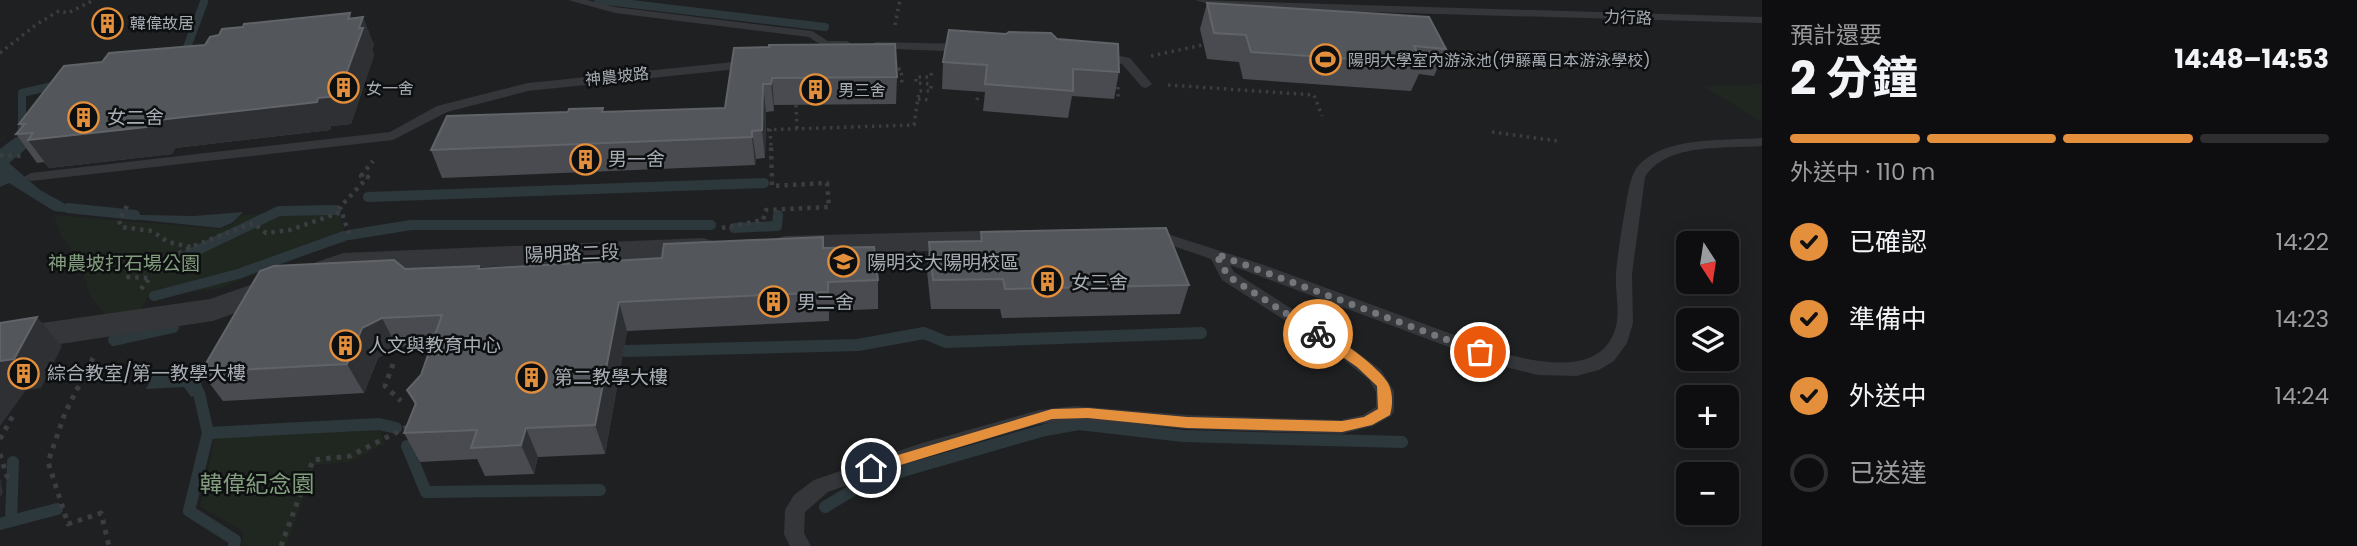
<!DOCTYPE html>
<html lang="zh-TW">
<head>
<meta charset="utf-8">
<style>
	:root { --surface:#0e0e10; --page:#171719; --text:#f1f3f6; --muted:#9b9c9f; --line:#2e2e30; --accent:#e48f3c }
	body { margin:0; font-family:Poppins,"Noto Sans TC",sans-serif; background:var(--page); color:var(--text); height:100vh; display:flex; flex-direction:column; font-size:26px; white-space:nowrap }
	* { box-sizing:border-box; margin:0 }
	p { font-size:23px; color:var(--muted) }
	.icon { flex:none; width:38px; height:38px; fill:none; stroke:currentColor; stroke-width:2; stroke-linecap:round; stroke-linejoin:round }
	.map { position:relative; flex:1; overflow:hidden }
	.details { display:flex; flex-direction:column; background:var(--surface); width:595px }
	.details>* { flex:none }
	.needle { width:46px; rotate:168deg }
	.fabs { position:absolute; left:1676px; top:231px; display:grid; gap:14px }
	.fabs a { display:grid; place-items:center; width:63px; height:63px; border-radius:10px; background:var(--surface); box-shadow:0 4px 18px #0003,0 0 0 2px var(--line); font-size:35px }
	.pin { position:absolute; display:grid; place-items:center; width:60px; height:60px; color:#fff; margin:-30px; border:4px solid #fff; border-radius:50%; box-shadow:0 2px 7px #0007 }
	.courier { position:absolute; display:grid; place-items:center; width:70px; height:70px; margin:-35px; border:5px solid #e48f3c; border-radius:50%; background:#fff; color:#222; box-shadow:0 2px 9px #0007 }
	.headline em { font-style:normal; font-weight:700 }
	.headline div { display:flex; flex-direction:column-reverse }
	.headline { display:flex; align-items:center; justify-content:space-between; height:119px; padding:0 28px }
	h1 { font-size:46px; font-weight:700; line-height:52px }
	.bar { display:grid; grid-template-columns:repeat(4,1fr); gap:10px 7px; align-content:center; height:84px; padding:0 28px }
	.bar i { height:9px; border-radius:5px; background:var(--line) }
	.bar .current { background:var(--accent) }
	.bar p { grid-column:span 4 }
	ol { padding:0 28px; list-style:none }
	li { display:flex; align-items:center; gap:21px; height:77px }
	li p { margin-inline-start:auto }
	li .icon { padding:7px; border-radius:50%; background:var(--accent); color:#111; stroke-width:4 }
	li:last-child { color:var(--muted) }
	li i { width:38px; height:38px; border:4px solid var(--line); border-radius:50% }
	main { display:flex; flex:1; min-height:0 }
	.map>svg:first-child { display:block }
</style>
</head>
<body>
<main>
<div class="map">
<svg width="1762" height="546" viewBox="0 0 1762 546">
	<rect width="100%" height="100%" fill="#131315"/>
	<!-- built -->
	<path fill="#1f2022" fill-rule="evenodd" d="M0,0H1762V546H0ZM1689,243H1727V282H1689ZM1689,320H1727V359H1689ZM1689,397H1727V436H1689ZM1689,474H1727V513H1689Z"/>
	<!-- green -->
	<g fill="#202720">
		<path d="M1762,84V122L1703,86Z"/>
		<path d="M338,210L347,239L345,243H333L220,288L147,298L141,310L109,318L90,296L79,259L61,236L54,215L219,229L232,225L241,215Z"/>
		<path d="M371,429H379L385,444L349,462L315,465L286,546H243V531L200,506L215,437Z"/>
	</g>
	<!-- water -->
	<g fill="#2d383c">
		<path d="M16,137L39,138L9,163L40,190L69,206L95,214L194,216L243,212L232,223L220,228L54,211L9,183L0,187V149Z"/>
		<path d="M154,372H197L204,391L191,397L184,387L146,389Z"/>
	</g>
	<g fill="none" stroke-linecap="round" stroke-linejoin="round">
		<!-- stream-far2 -->
		<g stroke="#2d383c" stroke-width="8">
			<path d="M598,0L825,27"/>
			<path d="M178,55L186,50L204,2"/>
			<path d="M22,131V93L61,84"/>
		</g>
		<!-- stream-far1 -->
		<g stroke="#2d383c" stroke-width="10">
			<path d="M368,197L764,183"/>
			<path d="M68,208L135,215"/>
			<path d="M734,228L777,226L778,215"/>
			<path d="M349,235L411,225H711"/>
			<path d="M160,268L279,211L336,210"/>
			<path d="M154,296L238,274L344,236"/>
		</g>
		<!-- stream -->
		<g stroke="#2d383c" stroke-width="12">
			<path d="M114,340L173,327"/>
			<path d="M626,351L858,345L924,333L946,342L1201,333"/>
			<path d="M199,393L208,433L189,511L235,540L234,546"/>
			<path d="M208,433L379,424L396,428"/>
			<path d="M407,446L426,492L600,490"/>
			<path d="M825,507L853,490L906,470L1045,430L1079,424L1183,436L1402,442"/>
			<path d="M11,521L13,462"/>
			<path d="M0,524L57,509"/>
		</g>
		<!-- path-far2 -->
		<g stroke="#3b3d40" stroke-width="3.5" stroke-dasharray="2.5 4.5" stroke-linecap="butt">
			<path d="M895,25L900,0"/>
			<path d="M0,53L37,24L59,11L68,13L94,0"/>
			<path d="M1151,56L1207,44"/>
			<path d="M898,69H901L902,84"/>
			<path d="M1168,85L1314,95L1322,116"/>
			<path d="M1118,87V101"/>
			<path d="M918,99L931,100"/>
			<path d="M977,100L978,96"/>
			<path d="M796,105L797,129"/>
			<path d="M770,129L771,146"/>
			<path d="M760,130L914,125L919,91H931V84L916,83V77H931L932,69"/>
			<path d="M1492,132L1558,141"/>
		</g>
		<!-- path-far1 -->
		<g stroke="#3b3d40" stroke-width="4.5" stroke-dasharray="3.5 5" stroke-linecap="butt">
			<path d="M0,155L25,156"/>
			<path d="M127,206L119,221L121,227L152,231L168,242L191,247"/>
			<path d="M722,228L763,220L766,210L829,207L827,183L772,186L771,144"/>
			<path d="M349,234L340,207L368,177L361,176L373,161"/>
			<path d="M141,289L150,278L128,277L133,271L152,267L191,247L253,223L266,233L290,230L341,212"/>
		</g>
		<!-- path -->
		<g stroke="#3b3d40" stroke-width="5" stroke-dasharray="4.5 6" stroke-linecap="butt">
			<path d="M93,358L65,413L48,462L68,524L101,513L109,546"/>
			<path d="M393,364L385,386L401,401"/>
			<path d="M0,439L15,412"/>
			<path d="M0,454L7,477L0,481"/>
			<path d="M281,546L313,460L350,456L411,425"/>
		</g>
		<!-- lane -->
		<g fill="#353639" fill-rule="evenodd">
			<path d="M568,0H587L615,7L812,31L828,41H847L853,45C839,54 821,46 809,37L615,13Z"/>
			<path d="M1195,0L1762,17V23L1224,8Z"/>
			<path d="M876,42L966,44L972,48L966,52L872,48V44Z"/>
			<path d="M1100,52L1130,58L1152,84L1146,88L1142,87L1122,64L1096,59L1094,56Z"/>
			<path d="M753,60L757,61V67L528,91L447,112L393,140L31,181L24,177L31,173L390,132L437,106L528,83Z"/>
			<path d="M1762,138V146C1726,149 1667,142 1645,177L1632,274L1633,323L1627,343L1614,361L1599,370L1576,376L1538,375L1497,365L1230,265L1234,272L1345,343L1381,370L1394,391V411L1391,416L1373,426L1341,434L1187,429L1075,420L1039,424L920,459L828,492L805,512L804,533L811,546H790L784,534L785,510L794,495L814,480L919,444L1039,410L1075,406L1187,415L1341,420L1363,415L1376,407V392L1369,380L1333,351L1222,280L1211,259L1150,238L1147,235L1150,232L1155,230L1264,265L1506,354C1545,364 1608,376 1617,321C1619,306 1615,289 1616,273C1618,250 1622,227 1626,204C1629,189 1630,172 1643,161C1673,136 1725,141 1762,138Z"/>
		</g>
		<!-- street -->
		<g fill="#353639" fill-rule="evenodd">
			<path d="M1018,230L1028,232L1032,239L1028,246L1018,248L784,256L774,253L770,246L774,239L784,236Z"/>
			<path d="M703,238L713,241L717,248L713,255L703,258L346,273L213,321L0,353V329L210,299L343,253Z"/>
		</g>
	</g>
	<!-- wall -->
	<g fill="#494b50">
		<path d="M1207,3L1446,49L1434,76L1419,74L1411,91L1243,79L1239,62L1207,59L1200,29Z"/>
		<path d="M352,18L374,44L372,50L374,55L351,124L331,126L330,130L175,148L172,154L49,168L44,162L37,163L16,134L22,128L19,124L102,62L205,45L219,35Z"/>
		<path d="M1057,39L1119,72L1114,99L1072,96L1068,118L983,111L985,92L942,89L943,62Z"/>
		<path d="M769,47L897,77L896,104L774,105V111L766,112L765,158L756,159L755,165L442,178L431,150L603,112L725,108Z"/>
		<path d="M981,232L1189,285L1180,314L1002,318L1000,309H931L927,271L929,242L980,241Z"/>
		<path d="M823,248L878,280V309L829,311V321L627,331L605,454L538,457L534,474L485,476L477,459L420,462L404,433L415,405L407,390L421,375L431,345L397,347L378,358L364,393L223,401L201,372L405,269L479,266L481,269Z"/>
	</g>
	<!-- shaded-wall -->
	<g fill="#2f3034">
		<path d="M350,13L360,37L359,28L363,17L374,44L372,50L374,55L351,124L331,126L330,130L175,148L172,154L49,168L28,140L158,120L348,19Z"/>
		<path d="M772,78L774,105V111L771,84Z"/>
		<path d="M763,84L766,112L765,158L762,130Z"/>
		<path d="M752,131L756,159L755,165L752,137Z"/>
		<path d="M619,302L627,331L605,454L595,425Z"/>
		<path d="M37,317L62,346L41,388L26,390L0,426V361Z"/>
		<path d="M382,318L397,347L378,358L364,393L347,364L362,328Z"/>
		<path d="M526,428L538,457L534,474L521,445Z"/>
		<path d="M0,481L3,492L0,497Z"/>
	</g>
	<!-- building -->
	<g fill="#53565a" stroke="#606468" stroke-width="2">
		<path d="M1207,3L1429,17L1446,49L1414,46L1423,64L1251,52L1246,35L1214,33Z"/>
		<path d="M350,13L348,19L363,17L359,28H363L338,96L318,98L317,102L158,120L155,126L28,140L33,133L16,134L25,124H19L64,66L102,62L109,53L205,45L210,37L219,35L222,29L243,27L244,24Z"/>
		<path d="M949,30L1006,34L1009,32L1051,33L1057,39L1118,44L1119,72L1073,69V91L985,84L987,65L943,62Z"/>
		<path d="M895,44L897,77L772,78L771,84H763L762,130L752,131V137L431,150L447,116L568,112L569,109L603,108L602,112L725,108L734,48L769,47V45Z"/>
		<path d="M1166,228L1189,285L1005,289L1003,279L933,280L929,242L982,241L981,232Z"/>
		<path d="M823,237V248L874,247L878,280L828,282V292L619,302L595,425L526,428L521,445L471,448L477,430L404,433L416,403L407,390L421,375L442,315L382,318L362,328L347,364L201,372L260,271L274,266L394,260L405,269L479,266L478,269L662,258L664,244Z"/>
		<path d="M37,317L14,359L0,361V323Z"/>
	</g>
	<!-- route -->
	<path fill="#e48f3c" d="M1318,329C1336,336 1378,366 1388,383C1393,392 1393,405 1390,415L1372,425L1342,432L1187,428L1088,418L1052,419L871,474L864,468L871,463L1052,409L1088,408L1187,417L1342,421L1364,417L1378,409L1377,386L1357,367L1314,337L1312,334Z"/>
	<g fill="none" stroke-linecap="round" stroke-linejoin="round">
		<!-- done -->
		<path stroke="#73777c" stroke-width="7" stroke-dasharray="0 12.6" d="M1318,334L1228,276L1216,254L1480,352"/>
	</g>
	<!-- icons -->
	<defs>
		<symbol id="building-ring" viewBox="-11 -11 22 22"><circle r="9.5" fill="#0e0f10" stroke="#e48f3c" stroke-width="1.5"/><path d="M-4-6H4V6H1V3H-1V6H-4ZM-2.5-4.3h1.7v1.8h-1.7ZM.8-4.3h1.7v1.8H.8ZM-2.5-1h1.7V.8h-1.7ZM.8-1h1.7V.8H.8Z" fill="#e48f3c"/></symbol>
		<symbol id="stadium-ring" viewBox="-11 -11 22 22"><circle r="9.5" fill="#0e0f10" stroke="#e48f3c" stroke-width="1.5"/><path d="M0-5a6.5 5 0 1 0 0 10a6.5 5 0 1 0 0-10ZM-3.5-1.8h7v3.6h-7Z" fill="#e48f3c"/></symbol>
		<symbol id="university-ring" viewBox="-11 -11 22 22"><circle r="9.5" fill="#0e0f10" stroke="#e48f3c" stroke-width="1.5"/><path d="M0-5L7-2L0 1L-7-2ZM-4 1L0 2.5L4 1V4Q0 6-4 4Z" fill="#e48f3c"/></symbol>
	</defs>
	<g fill-rule="evenodd">
		<use href="#building-ring" x="90" y="6" width="35" height="35"/>
		<use href="#stadium-ring" x="1308" y="42" width="35" height="35"/>
		<use href="#building-ring" x="326" y="70" width="35" height="35"/>
		<use href="#building-ring" x="798" y="72" width="35" height="35"/>
		<use href="#building-ring" x="66" y="100" width="35" height="35"/>
		<use href="#building-ring" x="568" y="142" width="35" height="35"/>
		<use href="#university-ring" x="826" y="244" width="35" height="35"/>
		<use href="#building-ring" x="1030" y="264" width="35" height="35"/>
		<use href="#building-ring" x="756" y="284" width="35" height="35"/>
		<use href="#building-ring" x="328" y="328" width="35" height="35"/>
		<use href="#building-ring" x="6" y="356" width="35" height="35"/>
		<use href="#building-ring" x="514" y="360" width="35" height="35"/>
	</g>
	<g text-anchor="middle" stroke-width="5" stroke-linejoin="round" paint-order="stroke">
		<!-- far-street labels -->
		<g font-size="16" fill="#a6adb4" stroke="#0e0f10">
			<text transform="translate(1628 17) rotate(2)" y="6">力行路</text>
			<text transform="translate(617 76) rotate(-6)" y="6">神農坡路</text>
		</g>
		<!-- far-poi labels -->
		<g font-size="16" fill="#a6adb4" stroke="#0e0f10" text-anchor="start">
			<text x="130" y="29">韓偉故居</text>
			<text x="1348" y="66">陽明大學室內游泳池(伊藤萬日本游泳學校)</text>
			<text x="366" y="94">女一舍</text>
			<text x="838" y="96">男三舍</text>
		</g>
		<!-- poi labels -->
		<g font-size="19" fill="#a6adb4" stroke="#0e0f10" text-anchor="start">
			<text x="107" y="124">女二舍</text>
			<text x="608" y="166">男一舍</text>
			<text x="867" y="269">陽明交大陽明校區</text>
			<text x="1071" y="289">女三舍</text>
			<text x="797" y="309">男二舍</text>
			<text x="368" y="352">人文與教育中心</text>
			<text x="47" y="380">綜合教室/第一教學大樓</text>
			<text x="554" y="384">第二教學大樓</text>
		</g>
		<!-- street labels -->
		<g font-size="19" fill="#a6adb4" stroke="#0e0f10">
			<text transform="translate(572 253) rotate(-2)" y="7">陽明路二段</text>
		</g>
		<!-- park labels -->
		<g font-size="19" fill="#829e7e" stroke="#0e0f10">
			<text x="124" y="270">神農坡打石場公園</text>
		</g>
		<!-- near-park labels -->
		<g font-size="23" fill="#829e7e" stroke="#0e0f10">
			<text x="257" y="492">韓偉紀念園</text>
		</g>
	</g>
</svg>
<div class="fabs">
<a><svg class="needle" viewBox="-14 -14 28 28"><path d="M0-13l5 13h-10z" fill="#e53935"/><path d="M0 13l5-13h-10z" fill="#9b9c9f"/></svg></a>
<a><svg class="icon" aria-label="layers" viewBox="0 0 24 24"><path d="M12 4l9 5-9 5-9-5zM3 14l9 5 9-5"/></svg></a>
<a>+</a>
<a>−</a>
</div>
<div class="pin" style="left:1480px;top:352px;background:#ea580c"><svg class="icon" aria-label="bag" viewBox="0 0 24 24"><path d="M5 8h14l-1 12H6zM9 8a3 3 0 0 1 6 0"/></svg></div>
<div class="pin" style="left:871px;top:468px;background:#1f2937"><svg class="icon" aria-label="home" viewBox="0 0 24 24"><path d="M3 11l9-7 9 7M6 9v11h12V9"/></svg></div>
<div class="courier" style="left:1318px;top:334px"><svg class="icon" aria-label="bike" viewBox="0 0 24 24"><circle cx="6" cy="16" r="4"/><circle cx="18" cy="16" r="4"/><path d="M6 16l4-8h5l3 8M10 8l3 8H6M13 5h3"/></svg></div>
</div>
<section class="details">
<div class="headline"><div><h1>2 分鐘</h1><p>預計還要</p></div><em>14:48–14:53</em></div>
<div class="bar"><i class="current"></i><i class="current"></i><i class="current"></i><i></i><p>外送中 · 110 m</p></div>
<ol>
<li><svg class="icon" aria-label="check" viewBox="0 0 24 24"><path d="M5 12l5 5 9-10"/></svg>已確認<p>14:22</p></li>
<li><svg class="icon" aria-label="check" viewBox="0 0 24 24"><path d="M5 12l5 5 9-10"/></svg>準備中<p>14:23</p></li>
<li><svg class="icon" aria-label="check" viewBox="0 0 24 24"><path d="M5 12l5 5 9-10"/></svg>外送中<p>14:24</p></li>
<li><i></i>已送達</li>
</ol>
</section>
</main>
</body>
</html>
